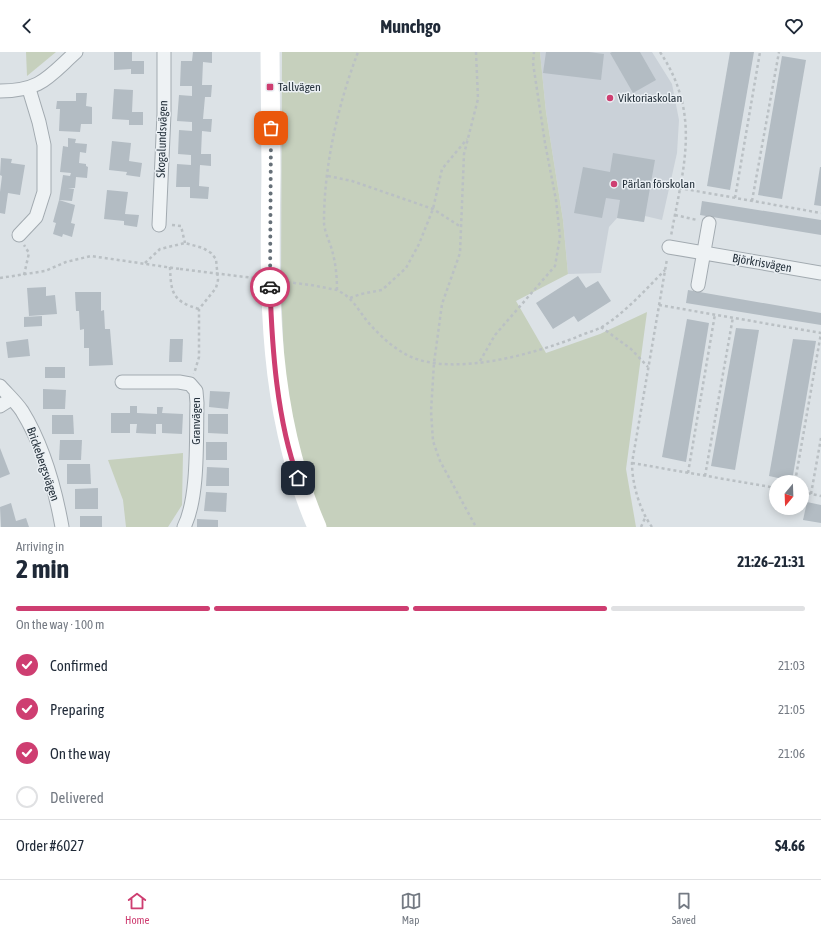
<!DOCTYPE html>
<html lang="en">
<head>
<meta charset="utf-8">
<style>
	:root { --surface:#fff; --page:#f2f2f3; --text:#1f2937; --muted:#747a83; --line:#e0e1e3; --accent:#ce3e71 }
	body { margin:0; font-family:"Asap Condensed",sans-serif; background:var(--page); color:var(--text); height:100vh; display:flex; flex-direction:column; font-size:15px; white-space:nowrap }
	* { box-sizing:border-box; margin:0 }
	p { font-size:13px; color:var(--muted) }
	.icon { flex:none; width:22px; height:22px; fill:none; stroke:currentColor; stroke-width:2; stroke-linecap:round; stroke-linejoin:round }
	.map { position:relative; height:475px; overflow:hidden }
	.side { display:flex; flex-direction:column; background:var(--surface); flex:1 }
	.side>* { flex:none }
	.needle { width:26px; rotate:199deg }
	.controls { position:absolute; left:769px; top:423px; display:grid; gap:8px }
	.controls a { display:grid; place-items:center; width:40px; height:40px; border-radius:50%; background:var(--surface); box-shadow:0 2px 10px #0003; font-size:20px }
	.pin { position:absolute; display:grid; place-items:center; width:34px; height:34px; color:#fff; margin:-17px; border-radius:8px; box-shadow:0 2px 6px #0006 }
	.courier { position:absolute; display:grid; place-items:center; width:40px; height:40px; margin:-20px; border:3px solid #ce3e71; border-radius:50%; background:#fff; color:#222; box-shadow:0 1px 5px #0007 }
	.summary em { font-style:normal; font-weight:700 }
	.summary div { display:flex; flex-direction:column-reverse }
	.summary { display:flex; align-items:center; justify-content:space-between; height:68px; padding:0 16px }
	h1 { font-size:26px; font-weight:700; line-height:30px }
	.bar { display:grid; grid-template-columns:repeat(4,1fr); gap:6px 4px; align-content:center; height:48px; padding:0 16px }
	.bar i { height:5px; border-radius:3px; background:var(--line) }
	.bar .current { background:var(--accent) }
	.bar p { grid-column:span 4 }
	.line { display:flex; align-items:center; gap:10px; padding:0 16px; border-top:1px solid var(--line) }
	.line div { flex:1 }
	ol { padding:0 16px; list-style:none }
	li { display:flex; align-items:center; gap:12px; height:44px }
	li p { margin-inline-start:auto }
	li .icon { padding:4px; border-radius:50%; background:var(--accent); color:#fff; stroke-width:4 }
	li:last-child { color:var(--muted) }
	li i { width:22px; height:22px; border:2px solid var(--line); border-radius:50% }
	header { display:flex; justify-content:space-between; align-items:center; height:52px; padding:0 16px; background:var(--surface); font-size:18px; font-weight:700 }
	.dock { display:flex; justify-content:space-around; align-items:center; height:56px; border-top:1px solid var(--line); background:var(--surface); font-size:11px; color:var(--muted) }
	.dock a { display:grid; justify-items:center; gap:2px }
	.dock .current { color:var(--accent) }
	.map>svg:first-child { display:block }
</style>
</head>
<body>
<header><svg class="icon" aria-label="back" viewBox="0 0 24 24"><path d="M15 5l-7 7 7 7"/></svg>Munchgo<svg class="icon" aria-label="heart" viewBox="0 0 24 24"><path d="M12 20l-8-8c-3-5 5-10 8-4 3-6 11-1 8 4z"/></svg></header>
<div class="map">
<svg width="821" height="475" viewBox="0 0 821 475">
	<rect width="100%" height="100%" fill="#dce2e6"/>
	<!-- built -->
	<path fill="#cad1d8" d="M540,0H652L672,32L679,68L677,101L662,168L645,164L644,170L617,166L609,175L601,221L568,222L563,168L546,60Z"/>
	<!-- green -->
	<g fill="#c6d0bd">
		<path d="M26,0H56L27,24Z"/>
		<path d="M282,0H540L546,60L563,168L568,222L516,249L546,301L600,282L647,260L626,417L636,475H324L286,355L281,237Z"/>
		<path d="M183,401L182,453L168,475H126L123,448L108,408Z"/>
	</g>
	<!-- building -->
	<g fill="#b3bcc3">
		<path d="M114,0H132V9H144V22H131V17L114,18Z"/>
		<path d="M193,0H212V11L203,10L202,33H212L211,45H205L203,67H212L211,80L202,79L201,102H211V114L200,113L199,134L209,135L208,147L190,146V135H176L177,112L191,113V103L178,102L179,78L192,79V70L177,69L179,43L192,44V34H180L181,9H192Z"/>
		<path d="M546,0H589L604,2L601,28L543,21Z"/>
		<path d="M612,0H640L656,28L633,41L610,1Z"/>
		<path d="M730,0H754L730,138L707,134Z"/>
		<path d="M782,4L806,8L782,147L758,143Z"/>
		<path d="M114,37L133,38L132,60H143V73H129V68L112,67Z"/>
		<path d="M76,41H87L86,54L92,55V72H81L80,80L59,79L60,57H56L57,49H76Z"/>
		<path d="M68,86L76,87L75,91L87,92L86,101L80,100L79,111L86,112V114L88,115L87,126L76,125L75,136H68L74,137L72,149L59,148L63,123L70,124L71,121L60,120L63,94L68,95Z"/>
		<path d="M112,89L131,91L129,109L142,111L140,125L126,123L127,120L109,118Z"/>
		<path d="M613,101L655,108L644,170L617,166L620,148L606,146L602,166L574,161L583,115L610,120Z"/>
		<path d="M1,106L12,107L11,111L25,113L20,143L8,141L5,162L0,161V140L2,124L0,123Z"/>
		<path d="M820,115H821V154L814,153Z"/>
		<path d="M107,138L128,140L125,162L139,163L137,175L124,173V169L104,167Z"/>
		<path d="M59,148L75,153L71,171L75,172L72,185L63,182L62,185L53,182L56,171L53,170Z"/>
		<path d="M702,149L821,168V183L700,163Z"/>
		<path d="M578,224L586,236L598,229L611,249L578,270L574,264L553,277L536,251Z"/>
		<path d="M46,235V244L55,243L57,262L29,264L27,236Z"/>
		<path d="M688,238L821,261V273L686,251Z"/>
		<path d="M75,240H101V259L104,258L105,277H110L113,313L89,314V296H84V277L80,278L79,259H76Z"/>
		<path d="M42,264V274L24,275V265Z"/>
		<path d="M687,267L709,271L686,410L662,405Z"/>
		<path d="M736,276L759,278L735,418L711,414Z"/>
		<path d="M28,287L30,304L8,306L6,290Z"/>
		<path d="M170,287H183L182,310H169Z"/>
		<path d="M793,287L816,289L792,429L769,424Z"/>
		<rect x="45" y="315" width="20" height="11"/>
		<path d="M43,337L66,338L65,357H43Z"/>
		<path d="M210,339L230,340L228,357L209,355Z"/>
		<path d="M130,354H137V361L157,362V355H163L162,361L183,362L182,382L162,381V372H156V382L136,381L137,372H130V381H111V361H130Z"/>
		<path d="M208,362H228V382L208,381Z"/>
		<path d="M52,363H73L74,382H52Z"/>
		<path d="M60,388H82L81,408H59Z"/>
		<rect x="206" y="390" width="21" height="18"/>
		<path d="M0,396L10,422L0,426Z"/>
		<path d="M67,412H90L91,432H67Z"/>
		<path d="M207,415L229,416V434H206Z"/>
		<path d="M98,436V457H75V437Z"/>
		<path d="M206,440L227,441L226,460L204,459Z"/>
		<path d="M807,450L821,453V471L803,468Z"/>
		<path d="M11,451L16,469L26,466L29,475H1L0,455Z"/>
		<rect x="80" y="464" width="22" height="11"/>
		<path d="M197,467L218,468V475H197Z"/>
	</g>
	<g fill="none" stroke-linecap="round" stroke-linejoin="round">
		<defs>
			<g id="street">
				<path d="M0,39C41,39 48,25 76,0"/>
				<path d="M159,173L164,62V0"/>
				<path d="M19,183L36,165L44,140V93L39,70L29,37"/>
				<path d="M669,195L821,221"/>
				<path d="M698,233L709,171"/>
				<path d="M122,330H179L190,332L196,339L197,351C196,386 199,445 184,475"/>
				<path d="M0,334C7,342 16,350 22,359C43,393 55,436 62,475"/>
				<path d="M0,354L11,347"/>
			</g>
		</defs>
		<!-- street casing -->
		<use href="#street" stroke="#a2aab0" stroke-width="15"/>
		<!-- path -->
		<g stroke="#bac0c4" stroke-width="2.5" stroke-dasharray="3 3" stroke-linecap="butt">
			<path d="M476,0L478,47L464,102L460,201L442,252L434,311L431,359L433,389L440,409L476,475"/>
			<path d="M660,0C702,63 683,116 671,184"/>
			<path d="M328,124L352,129L433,157L461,175"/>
			<path d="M679,136L821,161"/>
			<path d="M735,146L760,0"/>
			<path d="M752,149L779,0"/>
			<path d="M675,163L697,168"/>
			<path d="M172,173L181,174L185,191"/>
			<path d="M145,211L160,197L185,191L203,196L211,201L216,207L218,228L216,236L199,257V305L194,322"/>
			<path d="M170,215C171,241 172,249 199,257"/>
			<path d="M24,223L29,201L24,193"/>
			<path d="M0,226L45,219L66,210L91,204L180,217"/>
			<path d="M311,233L337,238L344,242C354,249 360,260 367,269C379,283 393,296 409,304C454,325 533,302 577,285C585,281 595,279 602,275C626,260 645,238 665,218"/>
			<path d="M337,238C337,226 336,214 333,202C331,192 324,180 324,170C324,113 338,53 358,0"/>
			<path d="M350,246L361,242L382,238L406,216L419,192L433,157L442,117L467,87"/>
			<path d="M659,253L821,281L795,430"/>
			<path d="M601,275L631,297L648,315"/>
			<path d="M480,309L495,283L555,214L560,185L556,148L545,91L533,11L534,0"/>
			<path d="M632,411L776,436"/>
			<path d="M688,421L715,262"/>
			<path d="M705,424L733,265"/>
			<path d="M802,440L821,444"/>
			<path d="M811,442L821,386"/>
			<path d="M641,475L645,466"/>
			<path d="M652,475C640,459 632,432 632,411L667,207"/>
		</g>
		<!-- street -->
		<use href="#street" stroke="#eef2f4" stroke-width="13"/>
		<!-- secondary -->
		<path stroke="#fff" stroke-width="19" d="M270,0C270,40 271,81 271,121C269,243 267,361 317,475"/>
		<!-- path-bridge -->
		<path stroke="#bac0c4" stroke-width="2.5" stroke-dasharray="3 3" stroke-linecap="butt" d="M180,217L311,233"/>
	</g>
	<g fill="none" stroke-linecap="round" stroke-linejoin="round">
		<!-- done -->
		<path stroke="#667078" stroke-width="4" stroke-dasharray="0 7.2" d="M270,235L271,76"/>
		<!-- route -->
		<path stroke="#ce3e71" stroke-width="5" d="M270,235C272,296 277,369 298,426"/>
	</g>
	<!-- markers -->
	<g fill="#ce3e71" stroke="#ebf0f4" stroke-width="1.5">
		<rect x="266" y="31" width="8" height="8" rx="2"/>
		<circle cx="610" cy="46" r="4"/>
		<circle cx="614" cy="132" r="4"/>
	</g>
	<g text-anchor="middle" stroke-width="3" stroke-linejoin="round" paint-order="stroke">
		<!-- poi labels -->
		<g font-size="12" fill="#26323c" stroke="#ebf0f4" text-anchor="start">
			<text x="278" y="39">Tallvägen</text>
			<text x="618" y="50">Viktoriaskolan</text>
			<text x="622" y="136">Pärlan förskolan</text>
		</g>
		<!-- street labels -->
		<g font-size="12" fill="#26323c" stroke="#ebf0f4">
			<text transform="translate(162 87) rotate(-88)" y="4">Skogalundsvägen</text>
			<text transform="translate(762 211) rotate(10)" y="4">Björkrisvägen</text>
			<text transform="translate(196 369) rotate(-90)" y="4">Granvägen</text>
			<text transform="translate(43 412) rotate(71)" y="4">Brickebergsvägen</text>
		</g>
	</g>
</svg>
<div class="controls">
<a><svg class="needle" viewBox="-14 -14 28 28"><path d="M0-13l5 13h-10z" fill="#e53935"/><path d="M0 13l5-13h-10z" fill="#747a83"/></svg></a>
</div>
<div class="pin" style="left:271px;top:76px;background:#ea580c"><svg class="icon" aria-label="bag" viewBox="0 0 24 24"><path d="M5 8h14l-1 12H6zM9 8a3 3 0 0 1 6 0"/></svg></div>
<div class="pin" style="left:298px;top:426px;background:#1f2937"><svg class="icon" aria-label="home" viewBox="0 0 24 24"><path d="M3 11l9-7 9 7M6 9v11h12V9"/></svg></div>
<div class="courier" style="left:270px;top:235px"><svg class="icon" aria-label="car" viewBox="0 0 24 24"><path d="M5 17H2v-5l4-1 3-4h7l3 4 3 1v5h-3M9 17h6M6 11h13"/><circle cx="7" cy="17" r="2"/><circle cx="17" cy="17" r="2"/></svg></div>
</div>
<section class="side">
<div class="summary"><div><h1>2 min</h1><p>Arriving in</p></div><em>21:26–21:31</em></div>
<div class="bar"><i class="current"></i><i class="current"></i><i class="current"></i><i></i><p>On the way · 100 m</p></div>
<ol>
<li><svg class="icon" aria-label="check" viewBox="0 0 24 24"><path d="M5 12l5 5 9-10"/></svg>Confirmed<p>21:03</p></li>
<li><svg class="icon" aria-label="check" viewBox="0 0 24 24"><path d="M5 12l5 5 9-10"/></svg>Preparing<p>21:05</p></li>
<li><svg class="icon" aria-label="check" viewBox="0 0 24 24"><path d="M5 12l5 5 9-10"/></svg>On the way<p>21:06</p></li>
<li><i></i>Delivered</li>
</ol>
<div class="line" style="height:52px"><div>Order #6027</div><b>$4.66</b></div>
</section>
<nav class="dock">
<a class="current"><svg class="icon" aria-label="home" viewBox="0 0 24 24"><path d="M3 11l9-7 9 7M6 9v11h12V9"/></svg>Home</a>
<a><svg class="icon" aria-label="map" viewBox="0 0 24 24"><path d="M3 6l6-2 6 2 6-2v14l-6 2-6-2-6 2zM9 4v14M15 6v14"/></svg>Map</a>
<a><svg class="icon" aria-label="saved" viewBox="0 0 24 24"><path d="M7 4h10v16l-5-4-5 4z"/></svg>Saved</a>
</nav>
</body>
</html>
